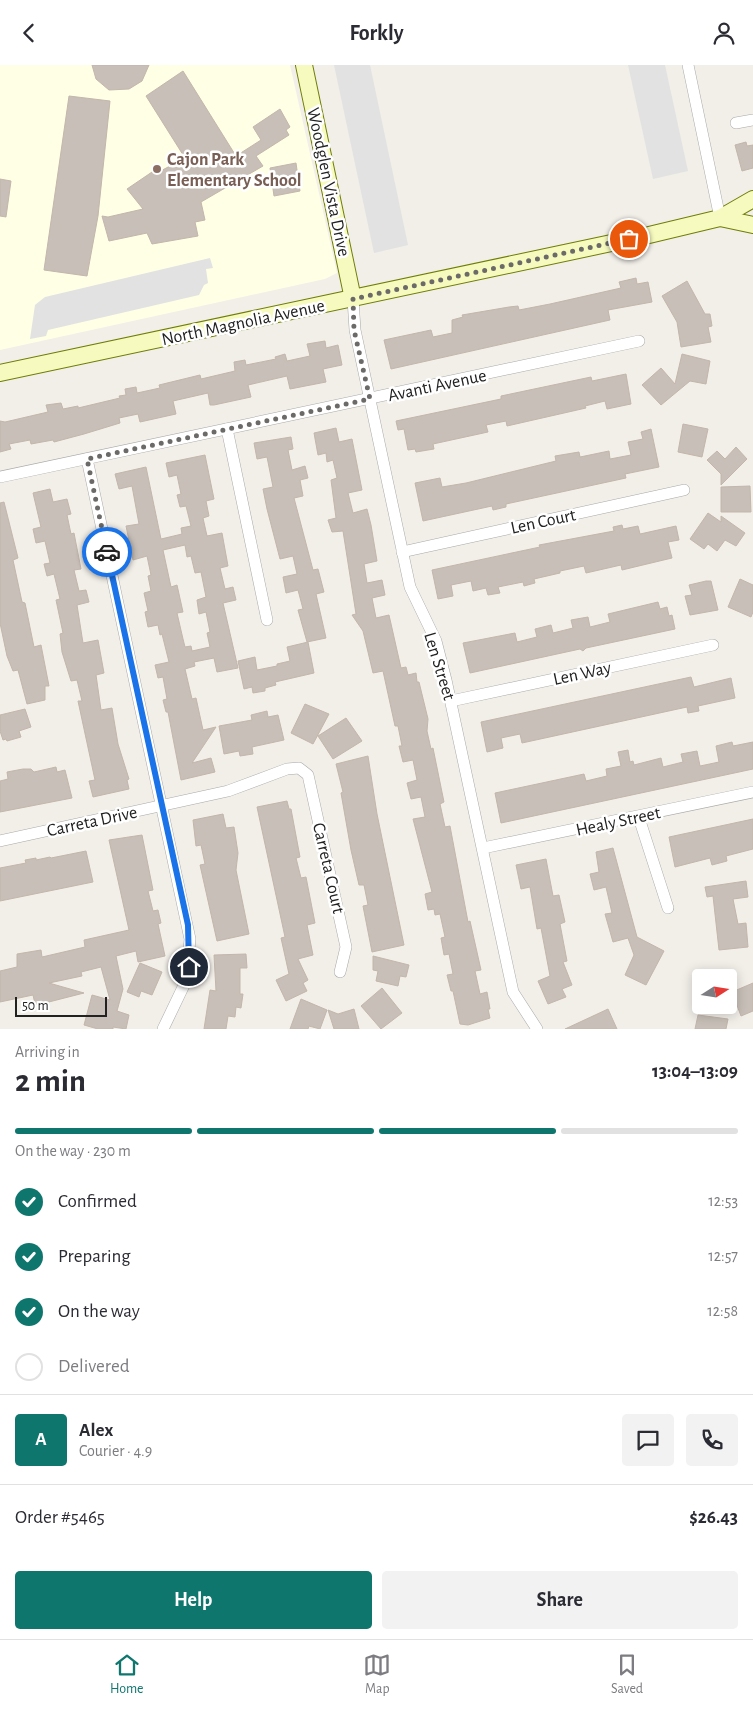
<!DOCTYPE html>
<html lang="en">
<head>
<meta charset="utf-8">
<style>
	:root { --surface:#fff; --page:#f2f2f3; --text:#2b2b33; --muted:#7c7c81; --line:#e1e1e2; --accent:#0f766e }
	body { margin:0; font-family:"Alegreya Sans",sans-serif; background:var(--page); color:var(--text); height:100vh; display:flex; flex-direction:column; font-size:19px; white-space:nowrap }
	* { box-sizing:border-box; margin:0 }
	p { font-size:16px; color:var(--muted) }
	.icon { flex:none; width:28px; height:28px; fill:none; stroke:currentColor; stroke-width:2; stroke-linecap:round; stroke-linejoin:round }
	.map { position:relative; height:964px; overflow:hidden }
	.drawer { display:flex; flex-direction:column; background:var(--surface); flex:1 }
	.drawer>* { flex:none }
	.needle { width:32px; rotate:78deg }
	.fabs { position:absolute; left:692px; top:904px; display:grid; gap:10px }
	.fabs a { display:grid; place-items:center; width:45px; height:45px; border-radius:5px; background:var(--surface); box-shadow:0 2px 12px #0003; font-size:25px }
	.scale { position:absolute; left:15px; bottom:12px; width:92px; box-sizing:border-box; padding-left:5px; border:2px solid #222; border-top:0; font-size:14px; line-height:18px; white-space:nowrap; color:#222; -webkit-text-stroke:4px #fff; paint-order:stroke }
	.pin { position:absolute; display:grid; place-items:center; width:42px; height:42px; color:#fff; margin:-21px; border:2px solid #fff; border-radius:50%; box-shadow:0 1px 5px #0007 }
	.courier { position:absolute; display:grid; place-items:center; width:50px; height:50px; margin:-25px; border:4px solid #1a73e8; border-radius:50%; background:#fff; color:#222; box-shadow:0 1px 6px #0007 }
	.overview em { font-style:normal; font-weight:700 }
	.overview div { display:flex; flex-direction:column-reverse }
	.overview { display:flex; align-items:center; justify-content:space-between; height:85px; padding:0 15px }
	h1 { font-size:32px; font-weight:700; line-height:38px }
	.bar { display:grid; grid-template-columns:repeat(4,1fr); gap:8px 5px; align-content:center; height:60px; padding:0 15px }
	.bar i { height:6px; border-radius:4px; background:var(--line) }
	.bar .active { background:var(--accent) }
	.bar p { grid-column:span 4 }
	.line { display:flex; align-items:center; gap:12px; padding:0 15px; border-top:1px solid var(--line) }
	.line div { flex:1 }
	.round { display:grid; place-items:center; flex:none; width:52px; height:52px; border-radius:5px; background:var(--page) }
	ol { padding:0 15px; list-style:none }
	li { display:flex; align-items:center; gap:15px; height:55px }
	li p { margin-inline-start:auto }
	li .icon { padding:5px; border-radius:50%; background:var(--accent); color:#fff; stroke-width:4 }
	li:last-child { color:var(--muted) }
	li i { width:28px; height:28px; border:2px solid var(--line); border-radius:50% }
	.button { display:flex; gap:10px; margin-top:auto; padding:10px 15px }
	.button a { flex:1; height:58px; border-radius:5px; background:var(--accent); color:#fff; font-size:20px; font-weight:700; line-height:58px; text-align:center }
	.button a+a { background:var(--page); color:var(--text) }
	header { display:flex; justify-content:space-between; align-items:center; height:65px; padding:0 15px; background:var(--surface); font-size:22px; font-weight:700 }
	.tab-bar { display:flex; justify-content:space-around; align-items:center; height:70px; border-top:1px solid var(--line); background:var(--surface); font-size:14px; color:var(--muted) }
	.tab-bar a { display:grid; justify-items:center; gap:2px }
	.tab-bar .active { color:var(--accent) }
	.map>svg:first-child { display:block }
</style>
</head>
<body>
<header><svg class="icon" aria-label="back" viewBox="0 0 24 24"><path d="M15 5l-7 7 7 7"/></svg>Forkly<svg class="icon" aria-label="person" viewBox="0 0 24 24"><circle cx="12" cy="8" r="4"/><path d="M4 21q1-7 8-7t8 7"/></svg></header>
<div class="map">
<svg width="753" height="964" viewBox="0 0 753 964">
	<rect width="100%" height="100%" fill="#f2efe9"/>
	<!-- education -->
	<path fill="#ffffe5" d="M0,0H290L337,208L325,214L0,285Z"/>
	<!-- parking -->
	<g fill="#e2e2e2">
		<path d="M334,0H370L408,180L374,188Z"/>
		<path d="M628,0H665L688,106L653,114Z"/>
		<path d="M210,193L213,203L206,204L208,218L204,220L199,230L48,265L46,271L30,274L35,240L45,232Z"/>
	</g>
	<!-- building -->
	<g fill="#c7bfb8" stroke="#c4b6ab" fill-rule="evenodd">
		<path d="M92,0H149L142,16L129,24L109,25L96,14Z"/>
		<path d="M183,6L236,91L261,75L253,62L280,44L290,62L286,65L289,70L256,91L263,101L201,137L205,155L195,157L198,171L152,179L147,168L109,176L102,151L108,152L143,144L127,124L152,107L155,109L185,93L146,31Z"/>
		<path d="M69,31L110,36L98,151L87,211L44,205Z"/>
		<path d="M746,77L747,81L753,80V103L742,106L735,80Z"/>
		<path d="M296,98L300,126L274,131L270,103Z"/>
		<path d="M0,114L11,116L6,152L0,151Z"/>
		<path d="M636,213L637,219L648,217L652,237L608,245L610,255L391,304L384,275L431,265L433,272L452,268V255L463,252L462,250L509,242L518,241L519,245L550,239L621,223L619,217Z"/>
		<path d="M687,216L705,249H710L712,261L708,262L711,277L681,282L677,257L662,231Z"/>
		<path d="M325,276L326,283L338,280L342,300L323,304L326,317L290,324L287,311L248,320L251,332L214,340H210L208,328L173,336L176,349L140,357L138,349L119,353L120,358L84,369L54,377L53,375L31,379L30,375L9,379L11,384L0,387V356L5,357L48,347L46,340L61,338L63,344L78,341V343L120,333L119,331L126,330L125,324L136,322L137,328L160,323L159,320L200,310L201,314L235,306L234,297L245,295L246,300L276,294L275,292L285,289L287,296L310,291L307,279Z"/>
		<path d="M682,289L710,296L706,319L690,316L661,340L642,320L661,303L675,319Z"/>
		<path d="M626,309L631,339L607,344L605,336L585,341L586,343L507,361L506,356L486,360L488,367L433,379L434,384L416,387L415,384L408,385L404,364L398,365L396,356L501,334V331L591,312L592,316Z"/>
		<path d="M683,359L708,364L702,392L678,387Z"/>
		<path d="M336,363L339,377L352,374L362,425L348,428L353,448L367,444L371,460L377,496L364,499L367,518L382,515L385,530L372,533L376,553L389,550L401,603L406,602L408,610L416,608L417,617H419L428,654L427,666L431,684L433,683L444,737L440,739L445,762L450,761L468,857L470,856L481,905L475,906L480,929L487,927L490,944H488L490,953L468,960L460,959L453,926H451L447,910L453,909L449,889L444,890L441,873L445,872L440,849L435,850L434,844L428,845L425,829L432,827L413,754L425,752L421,732L411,734L407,718L417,715L413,695L403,697L399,681H402L398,661H395L383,606L373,608L363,566L352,550L356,549L343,466L332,467L328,455L336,453L331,415L337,413L333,395L327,397L326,388L318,390L314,368Z"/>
		<path d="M651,364L659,402L625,409L626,413L506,439V442L493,445L492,441L423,456L415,418L440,413L442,422L466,418L556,396L555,391L579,387L580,392L609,386L610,394L631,390L628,377L643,374L641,367Z"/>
		<path d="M291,372L293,384L288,385L292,405L305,401L308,413L300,415L303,431L294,433L313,505L318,504L324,527L316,529L326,573L307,577L298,545L303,544L298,525L286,528L283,512L297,509L293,491L280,494L267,444L263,424L273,422L267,392L257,394L254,378Z"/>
		<path d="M736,382L747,394L721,420V409L707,395L717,386L725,394Z"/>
		<path d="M205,390L214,434L206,436L209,451L203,453L207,471L222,468L228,501L220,503L225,524L233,522L236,535L223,538L238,603L217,607L214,593L194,597L195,601L185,604L192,634L196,633L203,665L216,662L192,698L211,693L215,707L181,715L168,647H166L163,635L167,634L163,612L158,613L155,600L169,597L162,569L160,570L158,560L148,562L145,547L148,546L144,528L151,526L148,511L151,510L147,491L133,495L126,461L139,459L132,421L119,424L115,409L146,402L161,474L182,469L181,463L191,461L186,441L180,442L177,430L181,429L177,410L169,412L166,398ZM185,480L187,492L191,491L195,508L201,507L206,532L197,535L199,549L206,547L210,567L207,568L210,582L192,586L191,581L185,582L183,574L177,548L183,547L177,520L171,522L163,485Z"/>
		<path d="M750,421L751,447H721V422Z"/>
		<path d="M50,424L53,437L67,434L71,449L67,450L71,469L74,468L81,504L74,505L79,526L86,525L89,537L77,540L83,578L98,575L104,608L96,610L101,645L112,643L118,679L129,714L127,715L129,724L93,732L89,716L95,715L78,636H82L77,615L71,616L62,587L60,569L63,568L56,535L60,534L54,509L47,511L44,499L50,498L45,476L36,478L33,464L41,462L33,428Z"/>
		<path d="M4,437L18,493L13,495L22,537L25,538L34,582L41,580L49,621H45V635L27,639L18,605L13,606L7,591L0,558V438Z"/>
		<path d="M708,448L721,457V451L745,468L736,481L725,475L717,486L708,479L704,484L690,474Z"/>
		<path d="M622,460L623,464L638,461L640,469L676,461L679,475L668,477L672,493L622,505L621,500L586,508L584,501L560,506V508L534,514L535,518L524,521L523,517L498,522L500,528L488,530L486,523L473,526L471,516L451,520L453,531L438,534L432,505L540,482L539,480L614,466L613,462Z"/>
		<path d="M740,514L753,520V547L751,552L728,542Z"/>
		<path d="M706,516H711L718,545L690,550L685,531L692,530L689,520Z"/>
		<path d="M658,537L660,544L667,542L669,551L672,550L675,564L586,583L583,586L580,584L470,608L463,578L515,568L517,577L537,572L535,564L551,560L553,568L573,563L571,555L588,552L590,562L610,557L608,549Z"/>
		<path d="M308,577L314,608L275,617L276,620L265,623V626L253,628L252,622L244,624L238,596L255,592L257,605L277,601V599L290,596L287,582Z"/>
		<path d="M691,612L694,622L731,613L735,633L698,641L699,646L688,648L687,642L522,678L520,669L501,673L503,683L487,687L481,657Z"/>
		<path d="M305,639L329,649L313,679L291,668Z"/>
		<path d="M25,644L31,662L19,666L21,672L7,676L6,674L3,675L0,666V650Z"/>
		<path d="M267,646L268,652L278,650L284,675L252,682L253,689L240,691L239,686L224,689L219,661L252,655L251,650Z"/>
		<path d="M346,653L362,676L333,694L318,671Z"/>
		<path d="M732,677L733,681L753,677V704L501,758L495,728L584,709L586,716L607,711L606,704L621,701L618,687L628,685L630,697L633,696L634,700L661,693L663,702L683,697L681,689L697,686L700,701L719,697L716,681Z"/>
		<path d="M368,691L377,749L404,880L372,887L363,841L368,840L364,820H359L351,785L341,728L343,727L336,699Z"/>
		<path d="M56,702L57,707L65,705L72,733L0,747V716L8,714L7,707L23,704H31L34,707Z"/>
		<path d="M287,736L289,744H291L300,792L296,793L301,813L306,812L315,858L307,860L313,890L298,894L308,915L303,918L307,926L286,936L276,915L289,909L281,873L285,872L257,742Z"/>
		<path d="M223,749L226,763L234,762L238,788L236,805L249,869L217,876L200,800L205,799L201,780L196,781L193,755Z"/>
		<path d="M753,754V784L726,791L727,796L712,800L710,793L675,802L669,772Z"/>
		<path d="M142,770L153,825L148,826L153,846L158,845L161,858L158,859L165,891L138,897L136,886L116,891L123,924L117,946L129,950L126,964L113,962V964H98L84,960L92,930L110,935L101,902L81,907L82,911L49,918L84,928L41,939H35L33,930L0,937V906L17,902V889L41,885L42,892L85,882L84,875L129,865L109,775Z"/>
		<path d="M613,783L637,872L664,886L646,920L625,910L634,890L628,873L613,877L605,849L612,848L606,822L594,825L590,809L599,807L596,787Z"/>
		<path d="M86,786L93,817L0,836V803L26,798L25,795L36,793V795L50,792L51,793Z"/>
		<path d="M546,794L553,831L559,830L565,857L560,859L567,896L563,897L572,920L562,924L566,932L548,939L538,916L550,911L541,863L537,864L530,822L521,824L516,800Z"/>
		<path d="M746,816L748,832L733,834L738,859L746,858L748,882L719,885L713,831L707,832L705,822Z"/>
		<path d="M246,889L247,903H240V929H243L241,943L236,942L235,952L228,951L226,964H204L210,925L216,926L214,890Z"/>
		<path d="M373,891L409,900L406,912L400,911L398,921L376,916L378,906L373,905Z"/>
		<path d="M140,898L162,907L152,930L141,926L139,932L127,927Z"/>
		<path d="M753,918V946L741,951L732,927Z"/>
		<path d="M382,923L402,948L381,964L361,941Z"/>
		<path d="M301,934L327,945L320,964L309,961L308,964H290Z"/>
		<path d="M354,944L359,964H334L328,945L338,949Z"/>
		<path d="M608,944L617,964H565Z"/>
		<path d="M698,950L728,954L726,964H695Z"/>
	</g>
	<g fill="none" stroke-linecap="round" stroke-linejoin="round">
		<defs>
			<g id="minor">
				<path d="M688,0L720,153"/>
				<path d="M736,58L753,55"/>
				<path d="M353,234L355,265L410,522L436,576L446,615L513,927L537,964"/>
				<path d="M227,364L267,555"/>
				<path d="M87,394L190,874L186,916L163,964"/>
				<path d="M0,412L639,276"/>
				<path d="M402,487L684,425"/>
				<path d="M451,636L713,580"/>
				<path d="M639,753L668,843"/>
				<path d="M0,776L228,726L287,704L299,703L308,710L346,882L340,907"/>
				<path d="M483,783L753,727"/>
			</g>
			<g id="secondary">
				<path d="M304,0L353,234"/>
				<path d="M720,153L753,160"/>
				<path d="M0,308L649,170L720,153L753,134"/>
			</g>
		</defs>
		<!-- minor casing -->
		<use href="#minor" stroke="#a9a9a9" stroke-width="12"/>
		<!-- secondary casing -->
		<use href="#secondary" stroke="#707d05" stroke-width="18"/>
		<!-- minor -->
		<use href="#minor" stroke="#fff" stroke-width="11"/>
		<!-- secondary -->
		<use href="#secondary" stroke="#f7fabf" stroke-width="16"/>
	</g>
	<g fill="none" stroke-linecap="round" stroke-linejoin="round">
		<!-- done -->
		<path stroke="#6b6a68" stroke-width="5" stroke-dasharray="0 9" d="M107,487L87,394L370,334L354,265L353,234L629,174"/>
		<!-- route -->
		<path stroke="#1a73e8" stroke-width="6" d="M107,487L188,860L189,902"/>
	</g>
	<!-- markers -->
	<circle fill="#8d6e63" stroke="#fff" stroke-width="2" cx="157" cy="104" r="5"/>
	<g text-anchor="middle" stroke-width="5" stroke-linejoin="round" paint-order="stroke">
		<!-- education labels -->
		<g font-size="18" font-weight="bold" fill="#785e54" stroke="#fff" text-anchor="start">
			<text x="167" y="100">Cajon Park<tspan x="167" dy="21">Elementary School</tspan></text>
		</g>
		<!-- street labels -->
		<g font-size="18" fill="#222" stroke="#fff">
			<text transform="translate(329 117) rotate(78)" y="6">Woodglen Vista Drive</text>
			<text transform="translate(243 257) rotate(-12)" y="6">North Magnolia Avenue</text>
			<text transform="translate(437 320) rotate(-12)" y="6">Avanti Avenue</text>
			<text transform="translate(543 456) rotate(-12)" y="6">Len Court</text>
			<text transform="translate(440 601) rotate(73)" y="6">Len Street</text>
			<text transform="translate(582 608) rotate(-12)" y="6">Len Way</text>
			<text transform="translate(92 756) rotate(-12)" y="6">Carreta Drive</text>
			<text transform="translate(618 756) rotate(-12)" y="6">Healy Street</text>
			<text transform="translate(329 803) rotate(77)" y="6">Carreta Court</text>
		</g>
	</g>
</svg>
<div class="fabs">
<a><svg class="needle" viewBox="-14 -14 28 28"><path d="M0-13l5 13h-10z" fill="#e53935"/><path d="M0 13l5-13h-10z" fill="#7c7c81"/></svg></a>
</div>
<div class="scale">50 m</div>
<div class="pin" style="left:629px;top:174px;background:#ea580c"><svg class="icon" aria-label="bag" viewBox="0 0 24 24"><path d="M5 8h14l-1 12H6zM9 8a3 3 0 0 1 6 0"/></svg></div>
<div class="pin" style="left:189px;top:902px;background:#1f2937"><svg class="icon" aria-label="home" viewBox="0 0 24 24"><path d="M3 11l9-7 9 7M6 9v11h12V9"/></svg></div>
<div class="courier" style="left:107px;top:487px"><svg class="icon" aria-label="car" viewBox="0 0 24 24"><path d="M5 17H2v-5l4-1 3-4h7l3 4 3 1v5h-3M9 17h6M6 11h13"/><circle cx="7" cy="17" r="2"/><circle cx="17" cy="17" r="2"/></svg></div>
</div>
<section class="drawer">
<div class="overview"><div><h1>2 min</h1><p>Arriving in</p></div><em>13:04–13:09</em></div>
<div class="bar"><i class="active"></i><i class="active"></i><i class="active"></i><i></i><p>On the way · 230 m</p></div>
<ol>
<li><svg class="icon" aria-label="check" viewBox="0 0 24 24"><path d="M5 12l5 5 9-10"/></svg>Confirmed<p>12:53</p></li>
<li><svg class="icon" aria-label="check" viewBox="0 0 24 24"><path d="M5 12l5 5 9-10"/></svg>Preparing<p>12:57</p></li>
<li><svg class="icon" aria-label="check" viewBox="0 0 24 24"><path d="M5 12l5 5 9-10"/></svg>On the way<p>12:58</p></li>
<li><i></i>Delivered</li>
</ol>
<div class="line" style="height:90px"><b class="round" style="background:var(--accent);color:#fff">A</b><div><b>Alex</b><p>Courier · 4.9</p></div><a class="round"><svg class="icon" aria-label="chat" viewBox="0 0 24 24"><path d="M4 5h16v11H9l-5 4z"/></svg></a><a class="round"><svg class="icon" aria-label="phone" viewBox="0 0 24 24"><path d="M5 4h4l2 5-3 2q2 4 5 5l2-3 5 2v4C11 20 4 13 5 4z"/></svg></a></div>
<div class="line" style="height:65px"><div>Order #5465</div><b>$26.43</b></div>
<div class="button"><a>Help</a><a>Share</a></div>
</section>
<nav class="tab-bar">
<a class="active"><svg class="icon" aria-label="home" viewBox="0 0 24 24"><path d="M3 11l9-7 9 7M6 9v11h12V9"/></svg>Home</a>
<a><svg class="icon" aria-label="map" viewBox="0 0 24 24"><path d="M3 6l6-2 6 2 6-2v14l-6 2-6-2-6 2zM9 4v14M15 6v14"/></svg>Map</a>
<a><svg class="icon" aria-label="saved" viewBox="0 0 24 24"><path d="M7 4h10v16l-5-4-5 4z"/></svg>Saved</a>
</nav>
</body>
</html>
